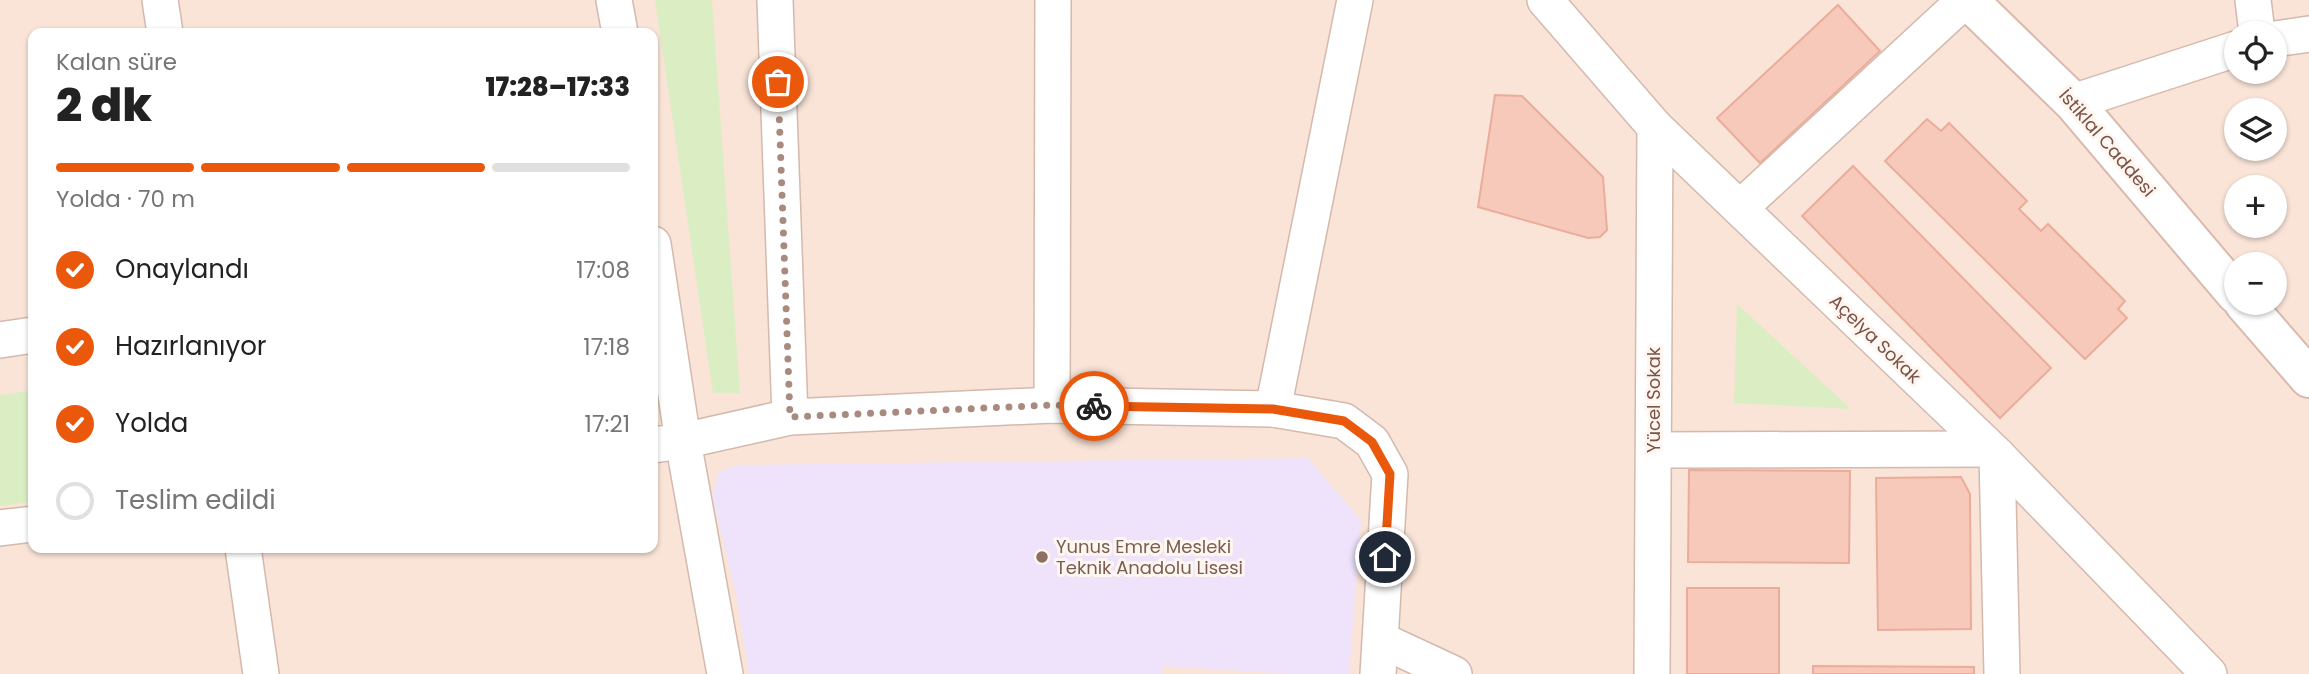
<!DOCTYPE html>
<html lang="tr">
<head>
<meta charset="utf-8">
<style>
	:root { --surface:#fff; --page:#f2f2f2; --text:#222; --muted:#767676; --line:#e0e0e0; --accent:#ea580c }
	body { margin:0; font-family:Poppins,sans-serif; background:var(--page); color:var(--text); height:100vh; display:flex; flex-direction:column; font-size:26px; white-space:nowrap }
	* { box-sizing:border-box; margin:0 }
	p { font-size:23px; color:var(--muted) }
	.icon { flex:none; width:38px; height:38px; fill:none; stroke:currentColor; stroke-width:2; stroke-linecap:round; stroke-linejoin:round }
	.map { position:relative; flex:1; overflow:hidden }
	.drawer { position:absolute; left:28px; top:28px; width:630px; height:525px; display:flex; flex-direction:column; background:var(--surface); border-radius:14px; box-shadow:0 2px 5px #0004 }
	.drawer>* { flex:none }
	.buttons { position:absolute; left:2224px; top:21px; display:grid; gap:14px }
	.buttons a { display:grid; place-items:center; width:63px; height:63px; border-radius:50%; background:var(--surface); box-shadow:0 2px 5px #0004; font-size:35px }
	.pin { position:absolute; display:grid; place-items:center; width:60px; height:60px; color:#fff; margin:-30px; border:4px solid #fff; border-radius:50%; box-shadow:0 2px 7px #0007 }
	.courier { position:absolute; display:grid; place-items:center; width:70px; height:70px; margin:-35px; border:5px solid #ea580c; border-radius:50%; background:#fff; color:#222; box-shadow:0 2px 9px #0007 }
	.overview em { font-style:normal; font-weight:800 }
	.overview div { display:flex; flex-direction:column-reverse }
	.overview { display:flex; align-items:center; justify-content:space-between; height:119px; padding:0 28px }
	h1 { font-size:46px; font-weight:800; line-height:52px }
	.bar { display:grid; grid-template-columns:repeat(4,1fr); gap:10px 7px; align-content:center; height:84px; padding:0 28px }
	.bar i { height:9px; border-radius:5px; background:var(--line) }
	.bar .on { background:var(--accent) }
	.bar p { grid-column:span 4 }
	ol { padding:0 28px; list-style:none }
	li { display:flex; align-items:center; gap:21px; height:77px }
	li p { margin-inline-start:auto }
	li .icon { padding:7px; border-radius:50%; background:var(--accent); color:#fff; stroke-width:4 }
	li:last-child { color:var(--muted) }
	li i { width:38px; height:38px; border:4px solid var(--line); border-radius:50% }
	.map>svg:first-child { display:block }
</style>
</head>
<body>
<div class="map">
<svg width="2309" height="674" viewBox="0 0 2309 674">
	<rect width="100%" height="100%" fill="#fef1e6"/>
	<!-- residential -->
	<path fill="#f9e4d7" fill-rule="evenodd" d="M0,0H2309V674H0ZM33,33H653V548H33ZM2236,33H2275V72H2236ZM2236,110H2275V149H2236ZM2236,187H2275V226H2236ZM2236,264H2275V303H2236Z"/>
	<!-- education -->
	<path fill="#eee3fb" d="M1308,458L1361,520L1349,674H1293L1163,666L1162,674H749L736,594L712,496L719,472L736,465Z"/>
	<!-- green -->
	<g fill="#dbeec3">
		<path d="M655,0H712L740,393H713Z"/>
		<path d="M1737,304L1851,409L1734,403Z"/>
		<path d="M33,390V502L0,506V395Z"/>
	</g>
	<!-- building -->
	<g fill="#f6c9bb" stroke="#ebac9a" stroke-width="2">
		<path d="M1838,5L1880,51L1760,163L1717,118Z"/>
		<path d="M1495,95L1522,96L1603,177L1607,230L1600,237L1588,238L1478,207Z"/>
		<path d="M1927,119L1941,131L1949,123L2027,201L2019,209L2041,231L2048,224L2125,301L2118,309L2127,318L2085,359L1885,161Z"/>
		<path d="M1853,166L2051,368L2000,418L1802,216Z"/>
		<path d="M1689,470L1850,471L1849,563L1688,562Z"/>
		<path d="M1961,477L1970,494L1971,629L1878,630L1876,478Z"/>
		<rect x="1687" y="588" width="92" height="86"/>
		<path d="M1813,666L1974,667V674H1813Z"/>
	</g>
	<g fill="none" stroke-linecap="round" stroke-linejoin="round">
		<defs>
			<g id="minor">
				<path d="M160,0L165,33"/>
				<path d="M614,0L620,33"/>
				<path d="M775,0L790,417"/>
				<path d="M1545,0L1655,127L1997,455L2209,674"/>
				<path d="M2253,0L2257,33"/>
				<path d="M2275,39L2309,34"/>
				<path d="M2073,102L2236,49"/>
				<path d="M1740,208L1965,0"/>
				<path d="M653,244L683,441L725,674"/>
				<path d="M0,340L33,335"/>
				<path d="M1052,405L1053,0"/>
				<path d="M1273,409L1355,0"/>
				<path d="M653,445L683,441L790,417L1052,405L1273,409L1344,421L1372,442L1390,474L1378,674"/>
				<path d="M1654,450L1990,449"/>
				<path d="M1997,455L2002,674"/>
				<path d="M0,528L33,524"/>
				<path d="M243,548L261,674"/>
				<path d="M1381,640L1454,674"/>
				<path d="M1652,674L1655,127"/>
			</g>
			<g id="secondary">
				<path d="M1968,0L2073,102L2236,294"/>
				<path d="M2244,303L2309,378"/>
			</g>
		</defs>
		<!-- minor casing -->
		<use href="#minor" stroke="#d4b9ad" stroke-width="38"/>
		<!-- secondary casing -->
		<use href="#secondary" stroke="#dab9ad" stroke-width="42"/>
		<!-- minor -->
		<use href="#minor" stroke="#fff" stroke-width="35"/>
		<!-- secondary -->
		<use href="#secondary" stroke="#fff" stroke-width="38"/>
	</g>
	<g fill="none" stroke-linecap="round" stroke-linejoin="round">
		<!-- done -->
		<path stroke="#a98a7f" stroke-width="7" stroke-dasharray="0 12.6" d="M778,82L790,417L1052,405L1094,406"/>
		<!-- route -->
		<path stroke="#ea580c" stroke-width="9" d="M1094,406L1273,409L1344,421L1372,442L1390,474L1385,557"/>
	</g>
	<!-- markers -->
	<circle fill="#8d6e63" stroke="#fff6ef" stroke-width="2.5" cx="1042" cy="557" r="7"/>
	<g text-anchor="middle" stroke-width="6" stroke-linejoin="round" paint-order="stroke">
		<!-- street labels -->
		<g font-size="18" fill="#7b5248" stroke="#fff6ef">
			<text transform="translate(2107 143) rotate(49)" y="6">İstiklal Caddesi</text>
			<text transform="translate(1875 339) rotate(44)" y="6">Açelya Sokak</text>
			<text transform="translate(1654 400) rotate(-90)" y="6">Yücel Sokak</text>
		</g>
		<!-- education labels -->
		<g font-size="18" fill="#785e54" stroke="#fff6ef" text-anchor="start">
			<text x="1056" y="553">Yunus Emre Mesleki<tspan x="1056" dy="21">Teknik Anadolu Lisesi</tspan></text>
		</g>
	</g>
</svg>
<div class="buttons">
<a><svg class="icon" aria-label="locate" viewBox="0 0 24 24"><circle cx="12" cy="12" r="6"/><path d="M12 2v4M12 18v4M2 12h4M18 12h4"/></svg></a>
<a><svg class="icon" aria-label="layers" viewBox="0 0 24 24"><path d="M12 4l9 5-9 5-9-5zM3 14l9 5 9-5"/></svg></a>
<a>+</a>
<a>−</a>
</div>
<div class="pin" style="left:778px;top:82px;background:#ea580c"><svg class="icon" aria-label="bag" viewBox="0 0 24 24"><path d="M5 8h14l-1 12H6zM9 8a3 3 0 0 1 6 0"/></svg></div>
<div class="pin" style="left:1385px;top:557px;background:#1f2937"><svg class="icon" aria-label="home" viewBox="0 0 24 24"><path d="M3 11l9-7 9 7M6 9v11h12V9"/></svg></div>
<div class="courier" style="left:1094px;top:406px"><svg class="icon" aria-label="bike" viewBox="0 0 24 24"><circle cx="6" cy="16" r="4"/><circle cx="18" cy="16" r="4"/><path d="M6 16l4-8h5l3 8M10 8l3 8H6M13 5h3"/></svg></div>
<section class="drawer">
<div class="overview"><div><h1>2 dk</h1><p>Kalan süre</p></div><em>17:28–17:33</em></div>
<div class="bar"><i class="on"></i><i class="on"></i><i class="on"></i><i></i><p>Yolda · 70 m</p></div>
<ol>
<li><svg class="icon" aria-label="check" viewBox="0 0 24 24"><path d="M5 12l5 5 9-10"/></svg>Onaylandı<p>17:08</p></li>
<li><svg class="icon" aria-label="check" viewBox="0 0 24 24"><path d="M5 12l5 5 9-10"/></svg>Hazırlanıyor<p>17:18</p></li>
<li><svg class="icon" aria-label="check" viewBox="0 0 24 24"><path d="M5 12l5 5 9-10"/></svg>Yolda<p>17:21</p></li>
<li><i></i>Teslim edildi</li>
</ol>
</section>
</div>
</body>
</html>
